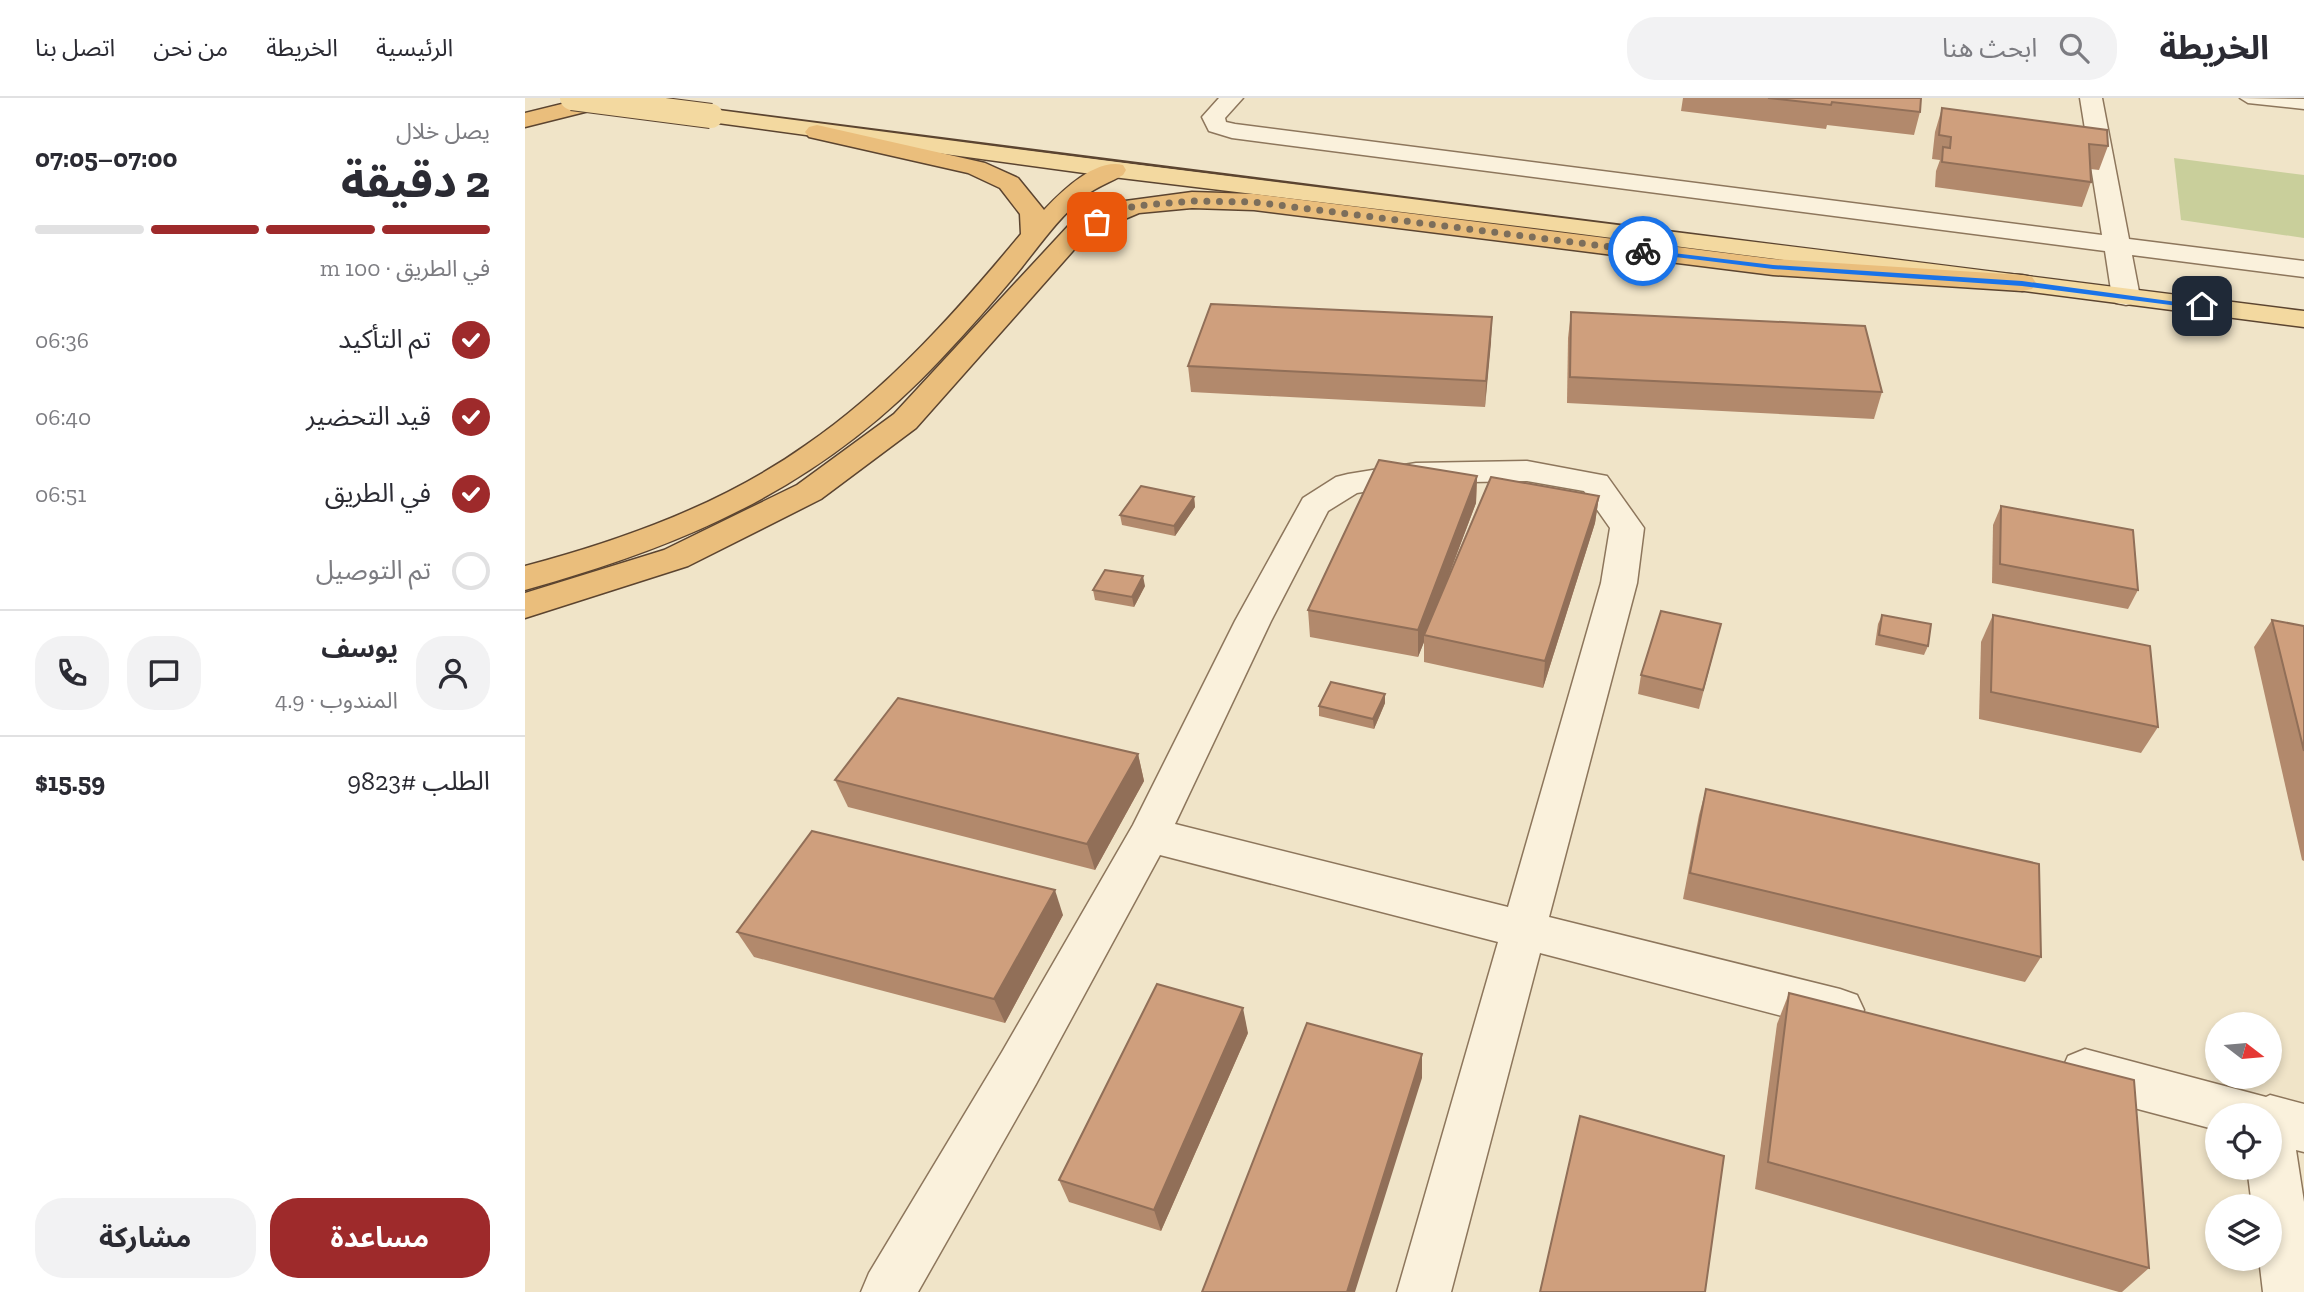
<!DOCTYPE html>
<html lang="ar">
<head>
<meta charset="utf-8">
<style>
	:root { --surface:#fff; --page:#f2f2f3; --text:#2b2b33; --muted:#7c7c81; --line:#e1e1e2; --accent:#9e2a2b }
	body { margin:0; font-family:"Zilla Slab","Noto Sans Arabic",serif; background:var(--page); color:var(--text); direction:rtl; height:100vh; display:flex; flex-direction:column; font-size:26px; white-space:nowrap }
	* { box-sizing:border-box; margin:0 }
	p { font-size:23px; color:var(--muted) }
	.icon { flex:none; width:38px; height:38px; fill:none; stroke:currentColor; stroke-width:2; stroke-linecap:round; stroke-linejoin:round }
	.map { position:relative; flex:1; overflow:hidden; direction:ltr }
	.side { display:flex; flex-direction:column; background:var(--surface); width:525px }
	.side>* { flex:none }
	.needle { width:46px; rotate:106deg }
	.tools { position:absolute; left:1680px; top:914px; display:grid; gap:14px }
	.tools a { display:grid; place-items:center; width:77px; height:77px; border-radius:50%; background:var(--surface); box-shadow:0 4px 10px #0003; font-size:35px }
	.pin { position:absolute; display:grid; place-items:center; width:60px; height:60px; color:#fff; margin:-30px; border-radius:14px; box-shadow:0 4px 10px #0006 }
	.courier { position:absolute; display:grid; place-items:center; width:70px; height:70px; margin:-35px; border:5px solid #1a73e8; border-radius:50%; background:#fff; color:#222; box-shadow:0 2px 9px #0007 }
	.head em { font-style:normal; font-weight:700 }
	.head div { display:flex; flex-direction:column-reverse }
	.head { display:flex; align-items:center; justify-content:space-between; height:119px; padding:0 35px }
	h1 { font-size:46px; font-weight:700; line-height:52px }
	.bar { display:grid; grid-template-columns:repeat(4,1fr); gap:10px 7px; align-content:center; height:84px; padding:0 35px }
	.bar i { height:9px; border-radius:5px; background:var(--line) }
	.bar .active { background:var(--accent) }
	.bar p { grid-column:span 4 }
	.line { display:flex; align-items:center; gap:18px; padding:0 35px; border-top:2px solid var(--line) }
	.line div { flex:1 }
	.round { display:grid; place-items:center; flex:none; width:74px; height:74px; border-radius:28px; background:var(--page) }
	ol { padding:0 35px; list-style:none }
	li { display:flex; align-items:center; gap:21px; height:77px }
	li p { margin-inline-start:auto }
	li .icon { padding:7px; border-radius:50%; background:var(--accent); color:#fff; stroke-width:4 }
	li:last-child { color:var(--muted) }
	li i { width:38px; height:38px; border:4px solid var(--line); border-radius:50% }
	.cta { display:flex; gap:14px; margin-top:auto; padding:14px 35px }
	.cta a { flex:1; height:80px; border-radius:28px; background:var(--accent); color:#fff; font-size:28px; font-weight:700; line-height:80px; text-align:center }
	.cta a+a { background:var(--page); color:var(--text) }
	header { display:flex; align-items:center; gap:42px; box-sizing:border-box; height:98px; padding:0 35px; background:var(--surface); border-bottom:2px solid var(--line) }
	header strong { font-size:33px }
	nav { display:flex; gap:38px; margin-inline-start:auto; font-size:24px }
	.search { width:490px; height:63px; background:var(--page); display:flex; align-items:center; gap:18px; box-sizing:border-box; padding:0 24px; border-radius:28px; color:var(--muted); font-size:26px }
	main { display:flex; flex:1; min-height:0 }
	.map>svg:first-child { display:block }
</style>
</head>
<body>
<header>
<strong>الخريطة</strong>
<div class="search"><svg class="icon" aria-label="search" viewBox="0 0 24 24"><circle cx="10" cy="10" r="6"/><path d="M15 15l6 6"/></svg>ابحث هنا</div>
<nav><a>الرئيسية</a><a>الخريطة</a><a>من نحن</a><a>اتصل بنا</a></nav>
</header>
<main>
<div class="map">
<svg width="1779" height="1194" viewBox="0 0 1779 1194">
	<rect width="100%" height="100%" fill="#f0e4c8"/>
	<!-- green -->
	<path fill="#c9cf9b" d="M1649,60L1779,77V140L1656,122Z"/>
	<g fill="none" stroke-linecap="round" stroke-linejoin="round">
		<defs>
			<path id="service" d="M1715,0L1779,1V11L1723,5Z"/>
			<g id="minor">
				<path d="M694,0H718L700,20L701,24L710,26L1577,137L1555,0H1577L1604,141L1779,163V179L1607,157L1615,199L1611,205L1601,207L1591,205L1587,199L1580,153L707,40L684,33L677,19Z"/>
				<path d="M1002,363L1082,378L1119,430L1112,485L1024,819L1315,891L1332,897L1339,912L1332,927L1315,933L1015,855L926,1194H872L973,844L635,757L511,986L393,1194H336L344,1175L477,954L608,727L710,523L778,400L811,379L823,376L891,365ZM1002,383L1059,393L1085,430L1076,485L983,809L650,726L746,523L803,413L832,395L891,385Z"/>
				<path d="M1560,951L1741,999L1745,997L1779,1006V1054L1771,1052L1779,1104V1194H1738L1734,1160H1745V1108H1727L1722,1069H1745V1017H1692V1032L1560,997L1543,990L1536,974L1543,958Z"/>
			</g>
			<path id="primary" d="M186,11C717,82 1248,145 1779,213V229L1017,131L596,80L178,23L175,18L178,13Z"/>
			<g id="trunk">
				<path d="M61,0H99L96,5L0,29V15Z"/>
				<path d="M292,27L460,65L493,80L519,112C536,94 570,60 598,67L601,72L598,77C586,84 571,89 560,98C536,117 516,145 497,169C471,201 444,231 416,261C297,388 165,446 0,492V468C98,442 198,406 281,347C364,290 432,213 496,136L495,116L475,90L443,75L284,39L280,34L284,29Z"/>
				<path d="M667,94L729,96L1248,161L1497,177L1507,179L1511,185L1507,191L1497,193L1248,177L729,112L667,110L614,115L562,137L391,330L296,401L163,468L0,520V495L139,452L272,387L369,316L544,127L600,103Z"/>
			</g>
		</defs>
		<!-- service casing -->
		<use href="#service" stroke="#8d765c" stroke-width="3"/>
		<!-- minor casing -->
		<use href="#minor" stroke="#8d765c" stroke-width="3"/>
		<!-- primary casing -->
		<use href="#primary" stroke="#5b4430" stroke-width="3"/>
		<!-- trunk casing -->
		<use href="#trunk" stroke="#5b4430" stroke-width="3"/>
		<!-- service -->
		<use href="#service" fill="#faf1dc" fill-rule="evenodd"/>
		<!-- minor -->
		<use href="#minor" fill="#faf1dc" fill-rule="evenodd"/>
		<!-- primary -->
		<use href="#primary" fill="#f3d9a0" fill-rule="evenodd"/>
		<!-- trunk -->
		<use href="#trunk" fill="#eabe7c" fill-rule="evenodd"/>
		<defs>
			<path id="primary-bridge" d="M47,0L186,18"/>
		</defs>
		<!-- primary-bridge casing -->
		<use href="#primary-bridge" stroke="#5b4430" stroke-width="26" stroke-linecap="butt"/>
		<!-- primary-bridge -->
		<use href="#primary-bridge" stroke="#f3d9a0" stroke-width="24"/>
	</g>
	<!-- wall -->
	<g fill="#b2896c">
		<path d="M1158,0H1396L1395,14L1389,37L1302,27L1301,31L1156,13Z"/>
		<path d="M1417,10L1583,48L1574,72L1565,71L1566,84L1557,109L1410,89L1411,73L1415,62L1407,61L1410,34Z"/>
		<path d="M1046,214L1357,294L1349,321L1042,305L1043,240Z"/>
		<path d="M967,219L960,309L666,294L663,268Z"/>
		<path d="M952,378L951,405L920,487L1074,398L1070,425L1018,590L899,564V544L893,559L785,539L783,512Z"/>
		<path d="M669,399L670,409L650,438L597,427L595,417Z"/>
		<path d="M1476,408L1613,492L1603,511L1467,485L1468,427Z"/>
		<path d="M620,488L609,509L570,502L568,492Z"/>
		<path d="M1357,517L1403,548L1399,557L1350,547L1353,526Z"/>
		<path d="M1468,517L1633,629L1616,655L1454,621L1456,544Z"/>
		<path d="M1747,522L1779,528V763L1777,762L1729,549Z"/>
		<path d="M1196,526L1174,611L1113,596L1116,577Z"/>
		<path d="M860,596V605L849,631L794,618V608Z"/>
		<path d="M613,656L619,683L570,772L323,709L310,682Z"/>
		<path d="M1181,691L1516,859L1500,884L1158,801L1174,717Z"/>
		<path d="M538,817L480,925L229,859L212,834Z"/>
		<path d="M1264,895L1624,1170L1597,1194H1594L1230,1091L1252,926Z"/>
		<path d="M723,935L636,1133L544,1104L534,1082Z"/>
	</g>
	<!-- shaded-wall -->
	<g fill="#916f58">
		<path d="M967,219L966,245L960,309L961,283Z"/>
		<path d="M952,378L951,405L901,538L899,537V544L893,559V532Z"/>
		<path d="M1074,398L1070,425L1018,590L1020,563Z"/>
		<path d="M669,399L670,409L650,438L649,428Z"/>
		<path d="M618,478L620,488L609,509L607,499Z"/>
		<path d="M860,596V605L849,631L848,621Z"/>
		<path d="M613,656L619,683L570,772L562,746Z"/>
		<path d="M530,792L538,817L480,925L469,901Z"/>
		<path d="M718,910L723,935L636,1133L629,1112Z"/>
		<path d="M897,956V980L830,1194H822Z"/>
	</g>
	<!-- building -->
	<g fill="#cf9f7d" stroke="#916f58" stroke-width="2">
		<path d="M1243,0H1396L1395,14L1307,4L1306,7Z"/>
		<path d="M1417,10L1582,32L1583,48L1564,46L1566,84L1417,64L1418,49L1425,50L1426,39L1414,37Z"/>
		<path d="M686,206L967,219L961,283L663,268Z"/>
		<path d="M1046,214L1340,228L1357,294L1045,279Z"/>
		<path d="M854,362L952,378L893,532L783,512Z"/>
		<path d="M966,379L1074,398L1020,563L899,537Z"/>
		<path d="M616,388L669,399L649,428L595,417Z"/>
		<path d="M1476,408L1608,432L1613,492L1475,466Z"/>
		<path d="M580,472L618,478L607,499L568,492Z"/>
		<path d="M1136,513L1196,526L1178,592L1116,577Z"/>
		<path d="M1357,517L1406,526L1403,548L1354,537Z"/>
		<path d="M1468,517L1625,548L1633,629L1466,594Z"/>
		<path d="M1747,522L1779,528V653Z"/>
		<path d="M806,584L860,596L848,621L794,608Z"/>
		<path d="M373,600L613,656L562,746L310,682Z"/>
		<path d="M1181,691L1514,766L1516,859L1165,775Z"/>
		<path d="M287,733L530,792L469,901L212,834Z"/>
		<path d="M632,886L718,910L629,1112L534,1082Z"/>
		<path d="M1264,895L1609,982L1624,1170L1243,1064Z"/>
		<path d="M782,925L897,956L822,1194H677Z"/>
		<path d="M1055,1018L1199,1058L1180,1194H1015Z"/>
	</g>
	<!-- route -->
	<path fill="#1a73e8" d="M1115,151L1248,167L1497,183L1681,208L1677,211L1497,188L1248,171L1118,155Z"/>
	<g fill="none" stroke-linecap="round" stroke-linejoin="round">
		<!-- done -->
		<path stroke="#7c6e5b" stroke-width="7" stroke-dasharray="0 12.6" d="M572,124L609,108L667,103L729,104L1118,153"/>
	</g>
</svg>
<div class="tools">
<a><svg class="needle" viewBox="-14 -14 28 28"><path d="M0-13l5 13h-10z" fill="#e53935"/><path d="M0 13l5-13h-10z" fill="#7c7c81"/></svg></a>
<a><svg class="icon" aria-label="locate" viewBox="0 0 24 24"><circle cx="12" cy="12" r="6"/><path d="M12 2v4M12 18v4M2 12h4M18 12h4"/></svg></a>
<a><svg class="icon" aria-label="layers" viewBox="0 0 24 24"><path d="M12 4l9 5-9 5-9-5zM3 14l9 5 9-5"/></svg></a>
</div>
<div class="pin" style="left:572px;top:124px;background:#ea580c"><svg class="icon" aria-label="bag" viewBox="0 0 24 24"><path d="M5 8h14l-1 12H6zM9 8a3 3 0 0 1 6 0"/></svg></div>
<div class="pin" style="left:1677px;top:208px;background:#1f2937"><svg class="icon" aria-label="home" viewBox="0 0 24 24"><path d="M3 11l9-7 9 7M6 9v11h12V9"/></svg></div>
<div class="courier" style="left:1118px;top:153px"><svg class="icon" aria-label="bike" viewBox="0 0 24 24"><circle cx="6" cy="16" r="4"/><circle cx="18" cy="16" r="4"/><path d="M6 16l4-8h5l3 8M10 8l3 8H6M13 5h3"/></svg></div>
</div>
<section class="side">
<div class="head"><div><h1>2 دقيقة</h1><p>يصل خلال</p></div><em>07:00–07:05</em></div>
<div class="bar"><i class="active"></i><i class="active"></i><i class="active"></i><i></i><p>في الطريق · 100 m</p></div>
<ol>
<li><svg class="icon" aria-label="check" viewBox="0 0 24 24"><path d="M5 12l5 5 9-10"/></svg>تم التأكيد<p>06:36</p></li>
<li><svg class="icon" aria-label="check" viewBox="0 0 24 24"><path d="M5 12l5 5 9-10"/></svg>قيد التحضير<p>06:40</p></li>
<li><svg class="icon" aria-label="check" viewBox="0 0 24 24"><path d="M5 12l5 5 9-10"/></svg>في الطريق<p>06:51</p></li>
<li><i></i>تم التوصيل</li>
</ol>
<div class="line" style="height:126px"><a class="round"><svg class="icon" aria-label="person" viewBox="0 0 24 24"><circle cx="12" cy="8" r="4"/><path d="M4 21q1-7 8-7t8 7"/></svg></a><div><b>يوسف</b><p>المندوب · 4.9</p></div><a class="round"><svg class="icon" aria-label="chat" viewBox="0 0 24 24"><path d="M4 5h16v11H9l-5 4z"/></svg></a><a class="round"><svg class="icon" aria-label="phone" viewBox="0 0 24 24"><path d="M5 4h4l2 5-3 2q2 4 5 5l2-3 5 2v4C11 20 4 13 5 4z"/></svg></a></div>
<div class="line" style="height:91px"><div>الطلب #9823</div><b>$15.59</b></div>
<div class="cta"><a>مساعدة</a><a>مشاركة</a></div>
</section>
</main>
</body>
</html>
